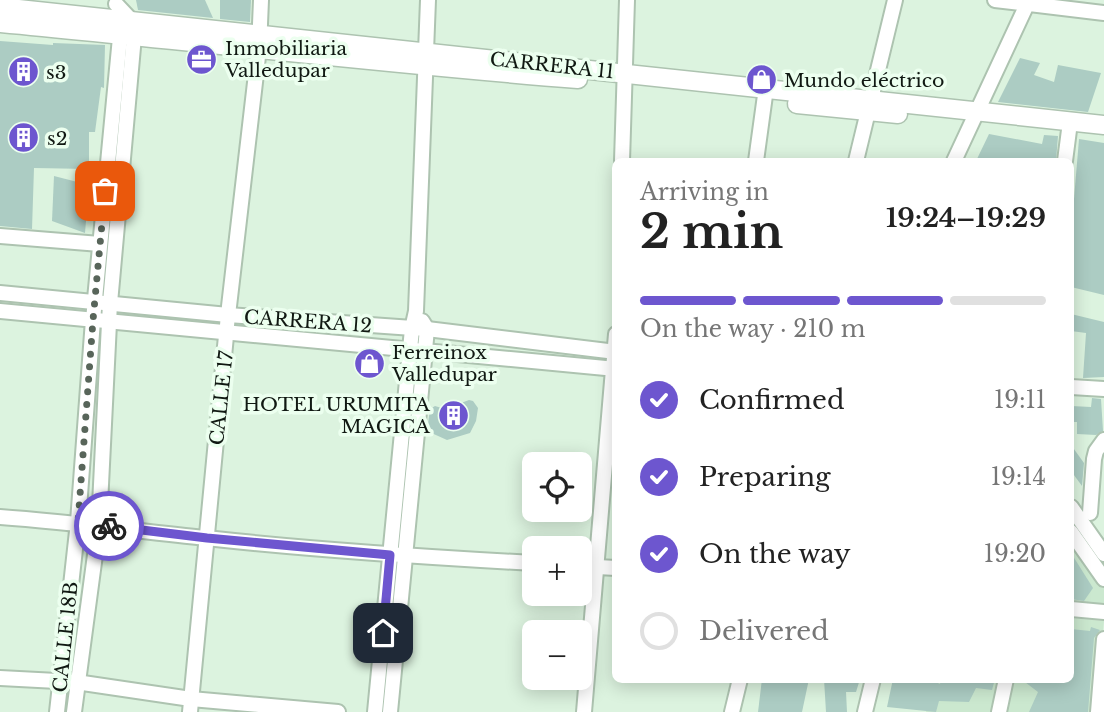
<!DOCTYPE html>
<html lang="en">
<head>
<meta charset="utf-8">
<style>
	:root { --surface:#fff; --page:#f6f6f6; --text:#222; --muted:#767676; --line:#e0e0e0; --accent:#6d56cf }
	body { margin:0; font-family:"Libre Baskerville",serif; background:var(--page); color:var(--text); height:100vh; display:flex; flex-direction:column; font-size:26px; white-space:nowrap }
	* { box-sizing:border-box; margin:0 }
	p { font-size:23px; color:var(--muted) }
	.icon { flex:none; width:38px; height:38px; fill:none; stroke:currentColor; stroke-width:2; stroke-linecap:round; stroke-linejoin:round }
	.map { position:relative; flex:1; overflow:hidden }
	.drawer { position:absolute; left:612px; top:158px; width:462px; height:525px; display:flex; flex-direction:column; background:var(--surface); border-radius:10px; box-shadow:0 4px 18px #0003 }
	.drawer>* { flex:none }
	.fabs { position:absolute; left:522px; top:452px; display:grid; gap:14px }
	.fabs a { display:grid; place-items:center; width:70px; height:70px; border-radius:10px; background:var(--surface); box-shadow:0 4px 18px #0003; font-size:35px }
	.pin { position:absolute; display:grid; place-items:center; width:60px; height:60px; color:#fff; margin:-30px; border-radius:14px; box-shadow:0 4px 10px #0006 }
	.courier { position:absolute; display:grid; place-items:center; width:70px; height:70px; margin:-35px; border:5px solid #6d56cf; border-radius:50%; background:#fff; color:#222; box-shadow:0 2px 9px #0007 }
	.summary em { font-style:normal; font-weight:800 }
	.summary div { display:flex; flex-direction:column-reverse }
	.summary { display:flex; align-items:center; justify-content:space-between; height:119px; padding:0 28px }
	h1 { font-size:46px; font-weight:800; line-height:52px }
	.bar { display:grid; grid-template-columns:repeat(4,1fr); gap:10px 7px; align-content:center; height:84px; padding:0 28px }
	.bar i { height:9px; border-radius:5px; background:var(--line) }
	.bar .on { background:var(--accent) }
	.bar p { grid-column:span 4 }
	ol { padding:0 28px; list-style:none }
	li { display:flex; align-items:center; gap:21px; height:77px }
	li p { margin-inline-start:auto }
	li .icon { padding:7px; border-radius:50%; background:var(--accent); color:#fff; stroke-width:4 }
	li:last-child { color:var(--muted) }
	li i { width:38px; height:38px; border:4px solid var(--line); border-radius:50% }
	.map>svg:first-child { display:block }
</style>
</head>
<body>
<div class="map">
<svg width="1104" height="712" viewBox="0 0 1104 712">
	<rect width="100%" height="100%" fill="#dcf3df"/>
	<!-- built -->
	<g fill="#cbe8cf">
		<path d="M1071,538L1104,582V610L1071,609Z"/>
		<path d="M1071,618L1104,621L1094,712H1005L1011,679H1071Z"/>
		<path d="M931,679H1001L995,712H926Z"/>
	</g>
	<!-- building -->
	<g fill="#acccc3">
		<path d="M136,0H205L213,18L138,10Z"/>
		<path d="M220,0H251L250,22L220,19Z"/>
		<path d="M0,41L53,45V43L105,45L104,88L101,87L95,132H89V169L34,168L32,229L0,226Z"/>
		<path d="M1020,58L1040,63L1034,75L1054,82L1058,65L1101,73L1088,112L998,102Z"/>
		<path d="M989,134L1042,144L1044,135L1058,136L1056,161H976Z"/>
		<path d="M1079,139L1104,143V295L1071,287L1072,223Z"/>
		<path d="M54,176L89,185L85,233L52,221Z"/>
		<path d="M1071,314L1104,322V377L1083,378L1086,333L1071,331Z"/>
		<path d="M1092,398L1101,399L1103,431L1096,435L1077,434V422H1071V406L1091,407Z"/>
		<path d="M469,400L473,401L478,408L476,421L470,433L447,440L427,431L430,409L435,406L445,409Z"/>
		<path d="M1071,445L1084,463L1082,486L1071,471Z"/>
		<path d="M1071,553L1093,588L1084,601L1071,599Z"/>
		<path d="M1091,627L1100,630L1094,638L1088,712H1029L1038,692L1021,679H1071V629L1090,631Z"/>
		<path d="M762,679H809L802,712H758Z"/>
		<path d="M824,679H860L856,692H846L847,712H826Z"/>
		<path d="M893,679H929L940,684L941,679H995L992,690L976,688L969,702L939,701L936,712L887,707Z"/>
	</g>
	<g fill="none" stroke-linecap="round" stroke-linejoin="round">
		<defs>
			<g id="minor">
				<path d="M995,0L1104,13"/>
				<path d="M622,161L627,0"/>
				<path d="M756,161L766,88"/>
				<path d="M856,161L895,0"/>
				<path d="M954,161L1029,0"/>
				<path d="M1065,161L1069,130"/>
				<path d="M0,236L100,244"/>
				<path d="M0,293L228,315L427,329L616,352"/>
				<path d="M0,311L616,369"/>
				<path d="M1071,387L1104,389"/>
				<path d="M1071,507L1104,554"/>
				<path d="M1090,513L1094,459L1096,451L1104,440"/>
				<path d="M0,517C69,522 137,531 206,538C315,550 424,557 534,563"/>
				<path d="M1071,532L1104,579"/>
				<path d="M579,566L616,568"/>
				<path d="M1071,609L1104,612"/>
				<path d="M0,678L76,682L191,699L338,712"/>
				<path d="M57,712L78,522L93,320L121,27"/>
				<path d="M74,712L99,525L110,303L134,36L132,21L116,4"/>
				<path d="M190,712L228,315L259,48L261,0"/>
				<path d="M375,712L412,329L416,311L428,0"/>
				<path d="M390,712L427,329L422,321"/>
				<path d="M584,712L616,334"/>
				<path d="M732,712L740,679"/>
				<path d="M865,712L873,679"/>
				<path d="M999,712L1006,679"/>
				<path d="M1098,712L1104,639"/>
			</g>
			<g id="major">
				<path d="M0,7L1104,125"/>
				<path d="M0,23C193,41 385,64 578,79"/>
				<path d="M797,104L898,114"/>
			</g>
		</defs>
		<!-- minor casing -->
		<use href="#minor" stroke="#adc3b0" stroke-width="18"/>
		<!-- major casing -->
		<use href="#major" stroke="#adc3b0" stroke-width="21"/>
		<!-- minor -->
		<use href="#minor" stroke="#fff" stroke-width="14"/>
		<!-- major -->
		<use href="#major" stroke="#fff" stroke-width="18"/>
	</g>
	<g fill="none" stroke-linecap="round" stroke-linejoin="round">
		<!-- done -->
		<path stroke="#58655a" stroke-width="7" stroke-dasharray="0 12.6" d="M105,191L93,320L78,522L109,526"/>
		<!-- route -->
		<path stroke="#6d56cf" stroke-width="9" d="M109,526L207,538L390,555L383,633"/>
	</g>
	<!-- icons -->
	<defs>
		<symbol id="office-disc" viewBox="-11 -11 22 22"><circle r="9.5" fill="#6d56cf" stroke="#ecffef"/><path d="M-6-3h4V-5.5h4V-3h4V5H-6ZM-1-4.5V-3h2v-1.5ZM-6 0V1H6V0Z" fill="#fff"/></symbol>
		<symbol id="building-disc" viewBox="-11 -11 22 22"><circle r="9.5" fill="#6d56cf" stroke="#ecffef"/><path d="M-4-6H4V6H1V3H-1V6H-4ZM-2.5-4.3h1.7v1.8h-1.7ZM.8-4.3h1.7v1.8H.8ZM-2.5-1h1.7V.8h-1.7ZM.8-1h1.7V.8H.8Z" fill="#fff"/></symbol>
		<symbol id="shop-disc" viewBox="-11 -11 22 22"><circle r="9.5" fill="#6d56cf" stroke="#ecffef"/><path d="M-5-2.5h2.3a2.7 3.5 0 0 1 5.4 0H5L5.5 6h-11ZM-1.5-2.5h3a1.5 2.3 0 0 0-3 0Z" fill="#fff"/></symbol>
	</defs>
	<g fill-rule="evenodd">
		<use href="#office-disc" x="184" y="42" width="35" height="35"/>
		<use href="#building-disc" x="6" y="54" width="35" height="35"/>
		<use href="#shop-disc" x="744" y="62" width="35" height="35"/>
		<use href="#building-disc" x="6" y="120" width="35" height="35"/>
		<use href="#shop-disc" x="352" y="346" width="35" height="35"/>
		<use href="#building-disc" x="436" y="398" width="35" height="35"/>
	</g>
	<g text-anchor="middle" stroke-width="7" stroke-linejoin="round" paint-order="stroke">
		<!-- poi labels -->
		<g font-size="19" fill="#111913" stroke="#ecffef" text-anchor="start">
			<text x="225" y="55">Inmobiliaria<tspan x="225" dy="22">Valledupar</tspan></text>
			<text x="46" y="79">s3</text>
			<text x="784" y="87">Mundo eléctrico</text>
			<text x="47" y="145">s2</text>
			<text x="392" y="359">Ferreinox<tspan x="392" dy="22">Valledupar</tspan></text>
			<text x="430" y="411" text-anchor="end">HOTEL URUMITA<tspan x="430" dy="22">MAGICA</tspan></text>
		</g>
		<!-- street labels -->
		<g font-size="19" fill="#111913" stroke="#ecffef">
			<text transform="translate(552 65) rotate(6)" y="7">CARRERA 11</text>
			<text transform="translate(308 321) rotate(4)" y="7">CARRERA 12</text>
			<text transform="translate(221 398) rotate(-84)" y="7">CALLE 17</text>
			<text transform="translate(65 637) rotate(-84)" y="7">CALLE 18B</text>
		</g>
	</g>
</svg>
<div class="fabs">
<a><svg class="icon" aria-label="locate" viewBox="0 0 24 24"><circle cx="12" cy="12" r="6"/><path d="M12 2v4M12 18v4M2 12h4M18 12h4"/></svg></a>
<a>+</a>
<a>−</a>
</div>
<div class="pin" style="left:105px;top:191px;background:#ea580c"><svg class="icon" aria-label="bag" viewBox="0 0 24 24"><path d="M5 8h14l-1 12H6zM9 8a3 3 0 0 1 6 0"/></svg></div>
<div class="pin" style="left:383px;top:633px;background:#1f2937"><svg class="icon" aria-label="home" viewBox="0 0 24 24"><path d="M3 11l9-7 9 7M6 9v11h12V9"/></svg></div>
<div class="courier" style="left:109px;top:526px"><svg class="icon" aria-label="bike" viewBox="0 0 24 24"><circle cx="6" cy="16" r="4"/><circle cx="18" cy="16" r="4"/><path d="M6 16l4-8h5l3 8M10 8l3 8H6M13 5h3"/></svg></div>
<section class="drawer">
<div class="summary"><div><h1>2 min</h1><p>Arriving in</p></div><em>19:24–19:29</em></div>
<div class="bar"><i class="on"></i><i class="on"></i><i class="on"></i><i></i><p>On the way · 210 m</p></div>
<ol>
<li><svg class="icon" aria-label="check" viewBox="0 0 24 24"><path d="M5 12l5 5 9-10"/></svg>Confirmed<p>19:11</p></li>
<li><svg class="icon" aria-label="check" viewBox="0 0 24 24"><path d="M5 12l5 5 9-10"/></svg>Preparing<p>19:14</p></li>
<li><svg class="icon" aria-label="check" viewBox="0 0 24 24"><path d="M5 12l5 5 9-10"/></svg>On the way<p>19:20</p></li>
<li><i></i>Delivered</li>
</ol>
</section>
</div>
</body>
</html>
